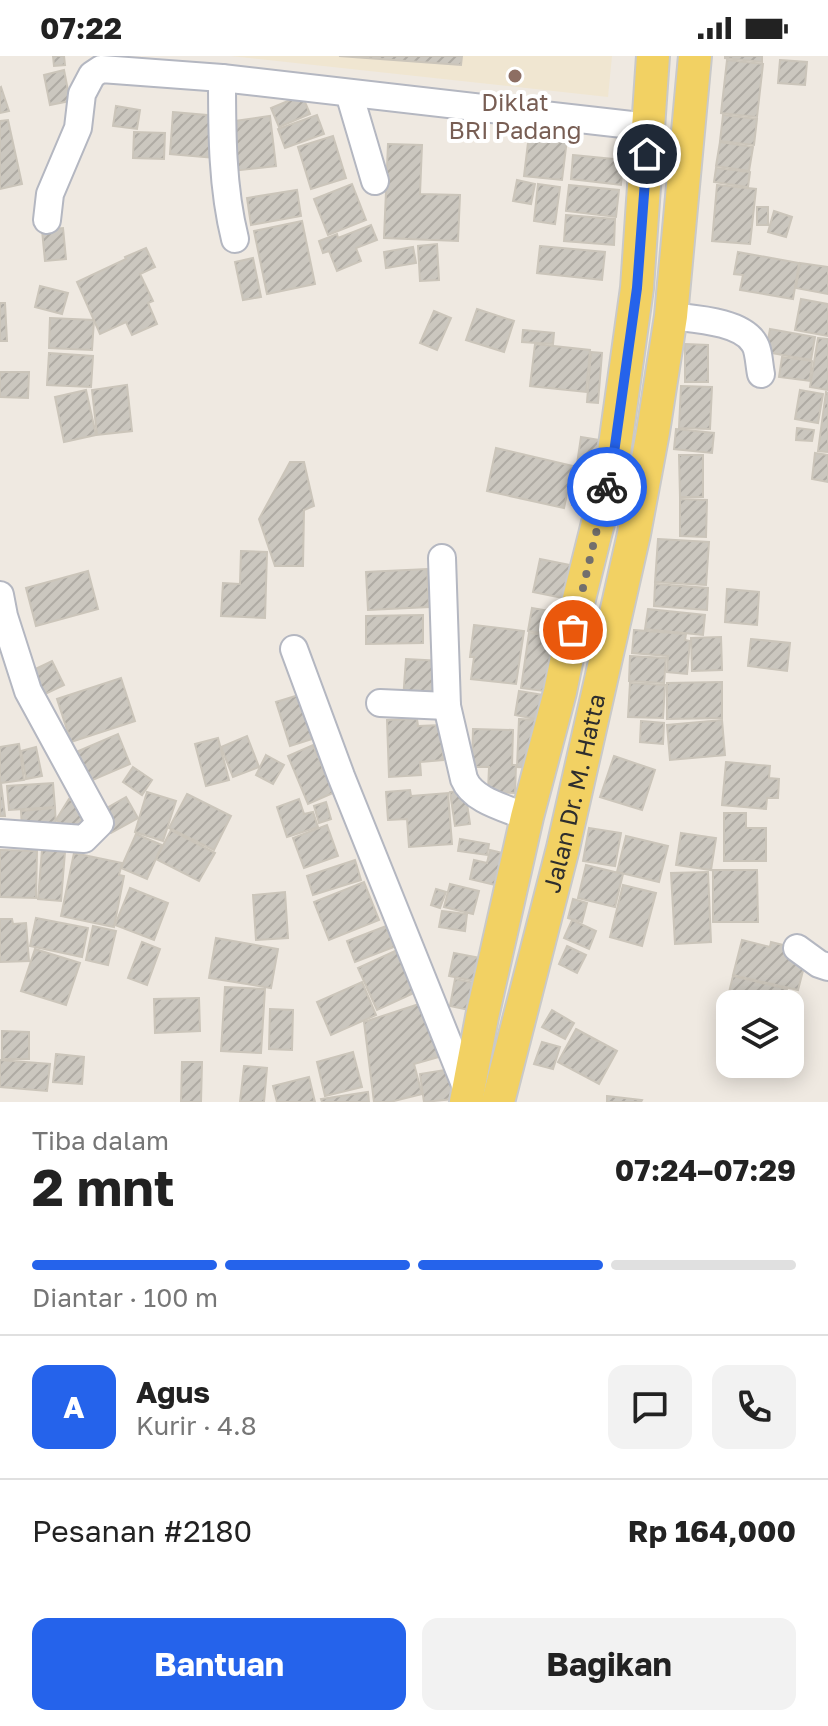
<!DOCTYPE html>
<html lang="id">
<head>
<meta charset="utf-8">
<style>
	:root { --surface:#fff; --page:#f2f2f2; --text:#222; --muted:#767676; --line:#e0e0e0; --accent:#2563eb }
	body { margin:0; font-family:"Golos Text",sans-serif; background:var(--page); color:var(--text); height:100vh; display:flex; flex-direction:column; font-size:30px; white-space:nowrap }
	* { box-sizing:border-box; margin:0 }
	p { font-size:26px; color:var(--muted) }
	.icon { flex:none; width:44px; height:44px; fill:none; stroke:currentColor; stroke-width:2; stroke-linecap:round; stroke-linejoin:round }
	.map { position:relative; height:1046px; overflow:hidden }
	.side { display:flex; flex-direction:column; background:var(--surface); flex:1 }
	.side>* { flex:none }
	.tools { position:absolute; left:716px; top:934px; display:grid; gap:16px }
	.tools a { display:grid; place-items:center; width:88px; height:88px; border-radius:16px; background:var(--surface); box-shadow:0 4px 20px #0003; font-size:40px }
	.pin { position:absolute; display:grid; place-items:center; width:68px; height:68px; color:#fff; margin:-34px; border:4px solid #fff; border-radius:50%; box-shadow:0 2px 8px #0007 }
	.courier { position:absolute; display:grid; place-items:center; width:80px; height:80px; margin:-40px; border:6px solid #2563eb; border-radius:50%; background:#fff; color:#222; box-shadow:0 2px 10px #0007 }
	.summary em { font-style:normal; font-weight:700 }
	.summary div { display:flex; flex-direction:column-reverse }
	.summary { display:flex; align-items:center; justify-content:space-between; height:136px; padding:0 32px }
	h1 { font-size:52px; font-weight:700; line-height:60px }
	.bar { display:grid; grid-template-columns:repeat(4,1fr); gap:12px 8px; align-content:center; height:96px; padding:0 32px }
	.bar i { height:10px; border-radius:6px; background:var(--line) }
	.bar .active { background:var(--accent) }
	.bar p { grid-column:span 4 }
	.line { display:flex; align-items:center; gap:20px; padding:0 32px; border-top:2px solid var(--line) }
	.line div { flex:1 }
	.round { display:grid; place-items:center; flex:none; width:84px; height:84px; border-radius:16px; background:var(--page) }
	.primary-button { display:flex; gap:16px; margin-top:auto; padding:16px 32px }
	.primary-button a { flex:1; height:92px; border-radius:16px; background:var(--accent); color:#fff; font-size:32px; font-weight:700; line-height:92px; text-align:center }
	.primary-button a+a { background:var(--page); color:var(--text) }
	.status { display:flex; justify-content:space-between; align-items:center; height:56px; padding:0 40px; background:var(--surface); direction:ltr }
	.status svg { height:22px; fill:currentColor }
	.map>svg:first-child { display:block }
</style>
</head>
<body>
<div class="status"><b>07:22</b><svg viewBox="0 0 49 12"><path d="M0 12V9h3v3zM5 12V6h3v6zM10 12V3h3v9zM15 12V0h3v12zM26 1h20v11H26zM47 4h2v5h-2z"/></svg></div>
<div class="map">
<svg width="828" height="1046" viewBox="0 0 828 1046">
	<defs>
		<pattern id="building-hatch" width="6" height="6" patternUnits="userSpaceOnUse" patternTransform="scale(2)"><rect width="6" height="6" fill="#cbc7bf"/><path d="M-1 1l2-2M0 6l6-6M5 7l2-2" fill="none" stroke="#afaba4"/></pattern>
	</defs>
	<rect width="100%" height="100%" fill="#efe9e1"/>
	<!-- education -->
	<path fill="#f0e6d1" d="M231,0H612L608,41Z"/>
	<!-- building -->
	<g fill="url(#building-hatch)" stroke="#cbc5ba" stroke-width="2">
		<path d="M53,0H64L65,9L54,10Z"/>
		<path d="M339,0H462L461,9Z"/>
		<path d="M725,0H762V6L725,2Z"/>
		<path d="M727,4L763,8L757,61L721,57Z"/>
		<path d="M780,4L807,6L805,29L778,27Z"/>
		<path d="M64,14L70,45L50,49L44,19Z"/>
		<path d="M1,31L9,55L0,57V32Z"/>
		<path d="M302,39L310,58L279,71L271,52Z"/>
		<path d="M116,50L140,54L137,73L113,70Z"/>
		<path d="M173,56L218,60L215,102L170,98Z"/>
		<path d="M317,59L324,78L285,92L278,73Z"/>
		<path d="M723,59L757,63L754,89L720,85Z"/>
		<path d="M270,60L276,110L232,115L227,66Z"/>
		<path d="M8,64L22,128L0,133V65Z"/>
		<path d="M530,70L568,75L562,124L524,120Z"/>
		<path d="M134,76L165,77L164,103L133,102Z"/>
		<path d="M333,80L346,122L311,133L298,91Z"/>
		<path d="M720,86L753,91L749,115L716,110Z"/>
		<path d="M388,88L422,89L420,138L460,139L458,185L384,182Z"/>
		<path d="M573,99L623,104L621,129L571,123Z"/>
		<path d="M716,112L750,116L748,131L714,126Z"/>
		<path d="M517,124L535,128L531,148L513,145Z"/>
		<path d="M352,128L366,164L328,179L314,143Z"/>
		<path d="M538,128L560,131L555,168L534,165Z"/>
		<path d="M569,129L619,134L616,161L566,155Z"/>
		<path d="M717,129L756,133L750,188L712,185Z"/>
		<path d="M297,134L301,160L251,169L247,142Z"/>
		<rect x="757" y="151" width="11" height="18"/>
		<path d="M774,155L792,161L786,181L768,176Z"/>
		<path d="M566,159L615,163L614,189L564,185Z"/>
		<path d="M302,165L315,228L267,238L254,175Z"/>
		<path d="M371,169L377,184L356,192L361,205L337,215L329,195L323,197L319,185L337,178L338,182Z"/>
		<path d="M63,172L66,203L45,205L42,174Z"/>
		<path d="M437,188L439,224L420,225L418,190Z"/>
		<path d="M540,190L605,196L602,224L537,217Z"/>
		<path d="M413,191L416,207L386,212L384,196Z"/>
		<path d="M146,192L155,211L140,218L153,245L148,247L157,268L132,279L126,266L100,278L77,226L126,203L125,201Z"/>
		<path d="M738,196L799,207L793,243L740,234L743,219L734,218Z"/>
		<path d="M253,202L261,241L243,244L235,206Z"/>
		<path d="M800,207L828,211V238L796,232Z"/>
		<path d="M40,230L68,237L62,258L35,251Z"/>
		<path d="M801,243L828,248V280L795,274Z"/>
		<path d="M0,247H5L7,285H0Z"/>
		<path d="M477,253L514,265L504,296L466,284Z"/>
		<path d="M434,255L451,262L437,294L420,287Z"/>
		<path d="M50,262L94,264L92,294L49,292Z"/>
		<path d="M770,273L815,281L811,304L766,296Z"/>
		<path d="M523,274L554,277L553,288L522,286Z"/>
		<path d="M818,282L828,283V334L810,331Z"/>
		<path d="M535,288L590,294L586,336L530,330Z"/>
		<path d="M685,288L708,289V326H685Z"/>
		<path d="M591,296L602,297L598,347L587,346Z"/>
		<path d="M49,297L93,300L91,331L47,329Z"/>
		<path d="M782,301L812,305L810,325L779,321Z"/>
		<path d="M0,316H29L28,342L0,341Z"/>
		<path d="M127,329L132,375L97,379L92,334Z"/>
		<path d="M681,330L712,331L710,373L679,372Z"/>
		<path d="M86,334L96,379L64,386L55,341Z"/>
		<path d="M800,334L823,338L818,367L795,363Z"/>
		<path d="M826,336L828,337V396L818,395Z"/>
		<path d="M797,372L814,374L812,385L796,384Z"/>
		<path d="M676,373L714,377L712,397L674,393Z"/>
		<path d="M581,381L606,385L602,412L577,408Z"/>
		<path d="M496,392L573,410L564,452L487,435Z"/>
		<path d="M815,397L828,399V426L812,423Z"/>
		<path d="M679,399H703V441H680Z"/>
		<path d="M290,406H304L314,450L304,454L303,510H275L259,463Z"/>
		<path d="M579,410L601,414L594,453L572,449Z"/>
		<path d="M680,443L707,444L706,481L680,480Z"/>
		<path d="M658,483L709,486L706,529L655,526Z"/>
		<path d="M241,495L267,496L265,562L221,560L223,527L240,528Z"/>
		<path d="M540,503L575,510L568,543L533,536Z"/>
		<path d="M427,513L429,551L368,554L366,516Z"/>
		<path d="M88,515L98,553L36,570L26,532Z"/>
		<path d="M655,528L708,532L707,554L654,550Z"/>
		<path d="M727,533L759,536L757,569L725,566Z"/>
		<path d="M532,552L561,557L557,580L528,575Z"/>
		<path d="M648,553L705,559L703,579L645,573Z"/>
		<path d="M423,559V587L366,588V560Z"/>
		<path d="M474,569L524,575L516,628L471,623L474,601H470Z"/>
		<path d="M634,574L686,578L685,584L690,585L687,618L667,616L668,600L632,597Z"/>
		<path d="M529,577L559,581L551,636L521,632Z"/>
		<path d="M721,581L722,614L692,615L691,582Z"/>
		<path d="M751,583L790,587L787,615L748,610Z"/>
		<path d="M630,600L666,602L664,627L629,625Z"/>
		<path d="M406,603L442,605L440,645L403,644Z"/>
		<path d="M52,605L64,629L41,640L29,616Z"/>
		<path d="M121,622L135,665L71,686L57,643Z"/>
		<path d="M722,626V662L667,663V627Z"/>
		<path d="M630,627L665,629L663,662L628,661Z"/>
		<path d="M519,635L550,640L546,665L515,659Z"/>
		<path d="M302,638L315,682L290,690L276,646Z"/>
		<path d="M417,663L418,670L442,669L443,704L420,706L421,719L389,721L387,664Z"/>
		<path d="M519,663L540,664L538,712L517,711Z"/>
		<path d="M722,664L725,699L670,704L667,669Z"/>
		<path d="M641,665L664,667L663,688L640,686Z"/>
		<path d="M473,673L513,674L512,709H516L515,737L488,736L489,711H472Z"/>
		<path d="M118,678L130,708L88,726L76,696Z"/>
		<path d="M247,680L259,711L233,721L221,691Z"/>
		<path d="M218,682L229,724L206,730L195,688Z"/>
		<path d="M19,688L24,724L1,727L5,760H0V691Z"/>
		<path d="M313,689L333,737L308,748L288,700Z"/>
		<path d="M36,691L42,720L26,723L21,695Z"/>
		<path d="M266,699L284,709L273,728L256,719Z"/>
		<path d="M614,700L655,714L642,754L600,741Z"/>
		<path d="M726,706L770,710L769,722L779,723L778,742H767L766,753L722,749Z"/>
		<path d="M133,711L152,724L142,739L123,726Z"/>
		<path d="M53,727L55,751L9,754L7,730Z"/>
		<path d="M410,734L411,740L448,737L452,788L409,791L407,763L388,764L386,736Z"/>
		<path d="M465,734L470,768L455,770L450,736Z"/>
		<path d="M147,736L176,745L163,785L135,776Z"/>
		<path d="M187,738L231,760L214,794L169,772Z"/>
		<path d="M126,741L138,762L111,777L100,756Z"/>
		<path d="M69,743L92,758L78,778L56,764Z"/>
		<path d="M299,743L304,758L313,756L318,771L287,781L277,751Z"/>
		<path d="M326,746L331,763L319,767L314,750Z"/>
		<path d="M55,752L56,771L22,774L21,755Z"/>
		<path d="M724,757H746V772H766V805H724Z"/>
		<path d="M327,769L338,800L304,812L293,782Z"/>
		<path d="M589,772L621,777L615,810L583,805Z"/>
		<path d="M171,774L215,797L199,825L156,803Z"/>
		<path d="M681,777L716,782L711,814L676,809Z"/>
		<path d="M136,778L162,789L147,823L121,812Z"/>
		<path d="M626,780L668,790L659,826L617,816Z"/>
		<path d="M460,783L489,788L487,799L458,795Z"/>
		<path d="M0,794L37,795L36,842L0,841Z"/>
		<path d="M42,794L65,796L61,845L38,843Z"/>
		<path d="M490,794L515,800L508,832L470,823L474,804L487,807Z"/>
		<path d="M74,797L122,807L119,819L124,820L114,871L61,860Z"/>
		<path d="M355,804L361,824L313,839L307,820Z"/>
		<path d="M586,809L623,818L615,851L578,842Z"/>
		<path d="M713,814H757L758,866H713Z"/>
		<path d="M708,816L711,886L675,888L671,817Z"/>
		<path d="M364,826L379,864L329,884L314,846Z"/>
		<path d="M450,828L479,835L473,858L444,851Z"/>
		<path d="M623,829L656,837L642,890L610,881Z"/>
		<path d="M130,832L168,847L154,884L115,869Z"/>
		<path d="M436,833L446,836L440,852L431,849Z"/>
		<path d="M285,836L288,882L256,884L253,839Z"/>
		<path d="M573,843L587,847L582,866L568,862Z"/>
		<path d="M442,855L467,858L465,875L439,871Z"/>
		<path d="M36,862L88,872L82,901L30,890Z"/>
		<path d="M0,863H12L13,868L26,867L29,905L0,906Z"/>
		<path d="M572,864L596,875L589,893L564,882Z"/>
		<path d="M93,870L116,875L108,909L86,904Z"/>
		<path d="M386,870L394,891L355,906L347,885Z"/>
		<path d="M216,882L278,893L271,932L209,922Z"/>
		<path d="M742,884L770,891L771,886L795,892L805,907L798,934L733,919Z"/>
		<path d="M142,886L160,893L147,929L128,922Z"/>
		<path d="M567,890L586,899L577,917L559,908Z"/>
		<path d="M35,893L80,907L66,949L21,935Z"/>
		<path d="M397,894L416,936L377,954L358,912Z"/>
		<path d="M454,897L491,904L486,927L449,920Z"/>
		<path d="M733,920L787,933L785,941L790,943L789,948H730V959L724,957Z"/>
		<path d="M455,923L484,929L479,956L450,950Z"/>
		<path d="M362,926L376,959L331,979L317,946Z"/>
		<path d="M225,931L265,933L261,997L221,995Z"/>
		<path d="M199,942L200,975L155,977L154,943Z"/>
		<path d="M428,945L442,1000L414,1008L422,1038L390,1046H374L364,966Z"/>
		<path d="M270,953L293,954L292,994L269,993Z"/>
		<path d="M552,954L574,967L565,983L542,971Z"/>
		<path d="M576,973L617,995L599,1028L558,1006Z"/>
		<path d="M2,975L29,976V1003H2Z"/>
		<path d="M542,986L560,991L553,1013L534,1008Z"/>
		<path d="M353,996L362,1031L325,1040L317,1006Z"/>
		<path d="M56,998L84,1001L82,1028L53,1026Z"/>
		<path d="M0,1004L50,1008L47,1035L0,1031Z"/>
		<path d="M182,1006H202L201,1046H181Z"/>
		<path d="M244,1010L267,1012L264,1046H240Z"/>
		<path d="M458,1012L463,1042L424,1046L420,1018Z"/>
		<path d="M309,1021L315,1046H277L273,1030Z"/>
		<path d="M368,1036L369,1046H322L321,1043Z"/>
		<path d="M607,1040L642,1044L641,1046H607Z"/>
	</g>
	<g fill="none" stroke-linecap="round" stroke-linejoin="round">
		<defs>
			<g id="minor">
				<path d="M222,22C222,76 222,131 235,183"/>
				<path d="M349,37L375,125"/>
				<path d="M47,164L50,138L78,72L82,38L92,19L101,13L222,22L649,71"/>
				<path d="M671,260C693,263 741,265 754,287C759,294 759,309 761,318"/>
				<path d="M442,502L447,650L464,723C473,745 506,752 527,761"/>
				<path d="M0,539L4,560L28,635L100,767L84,783L0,777"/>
				<path d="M294,593L341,720L468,1036"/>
				<path d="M380,647L447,650"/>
				<path d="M797,892L819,908L828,911"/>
			</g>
			<g id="major">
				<path d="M466,1046L482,961L527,761L560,636L579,543L612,411L637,232L653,0"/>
				<path id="s1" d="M498,1046L563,792L634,478L653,376L671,260L695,0"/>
			</g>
		</defs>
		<!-- minor casing -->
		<use href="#minor" stroke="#b4b7c1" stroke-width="30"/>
		<!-- major casing -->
		<use href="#major" stroke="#c9c9c9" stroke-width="36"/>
		<!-- minor -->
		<use href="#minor" stroke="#fff" stroke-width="26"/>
		<!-- major -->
		<use href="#major" stroke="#f2d163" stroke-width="32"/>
	</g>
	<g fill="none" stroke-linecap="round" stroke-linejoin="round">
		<!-- done -->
		<path stroke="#726f6d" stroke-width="8" stroke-dasharray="0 14.4" d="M573,574L607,431"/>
		<!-- route -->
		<path stroke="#2563eb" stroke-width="10" d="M607,431L612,411L637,232L647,98"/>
	</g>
	<!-- markers -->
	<circle fill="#8d6e63" stroke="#fff" stroke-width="3" cx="515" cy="20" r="8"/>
	<g text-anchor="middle" stroke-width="8" stroke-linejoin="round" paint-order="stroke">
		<!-- education labels -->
		<g font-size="24" fill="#785e54" stroke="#fff">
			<text x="515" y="55">Diklat<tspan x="515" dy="28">BRI Padang</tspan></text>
		</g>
		<!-- street labels -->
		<g font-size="24" fill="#2e2e2e" stroke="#fff">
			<text dy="8" stroke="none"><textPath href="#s1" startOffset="318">Jalan Dr. M. Hatta</textPath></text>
		</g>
	</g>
</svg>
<div class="tools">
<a><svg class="icon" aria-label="layers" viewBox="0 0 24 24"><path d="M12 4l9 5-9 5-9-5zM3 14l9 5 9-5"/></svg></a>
</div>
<div class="pin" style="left:573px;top:574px;background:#ea580c"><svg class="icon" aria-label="bag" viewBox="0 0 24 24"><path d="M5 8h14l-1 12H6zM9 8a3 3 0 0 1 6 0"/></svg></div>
<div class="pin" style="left:647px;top:98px;background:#1f2937"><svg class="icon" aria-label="home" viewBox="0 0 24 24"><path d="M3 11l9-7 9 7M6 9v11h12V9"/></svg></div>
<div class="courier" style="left:607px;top:431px"><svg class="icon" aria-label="bike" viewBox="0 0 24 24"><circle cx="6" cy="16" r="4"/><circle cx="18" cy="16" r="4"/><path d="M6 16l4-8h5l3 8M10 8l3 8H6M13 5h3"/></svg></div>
</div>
<section class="side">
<div class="summary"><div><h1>2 mnt</h1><p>Tiba dalam</p></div><em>07:24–07:29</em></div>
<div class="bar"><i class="active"></i><i class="active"></i><i class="active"></i><i></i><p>Diantar · 100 m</p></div>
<div class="line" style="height:144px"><b class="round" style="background:var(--accent);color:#fff">A</b><div><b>Agus</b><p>Kurir · 4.8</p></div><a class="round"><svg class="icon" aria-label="chat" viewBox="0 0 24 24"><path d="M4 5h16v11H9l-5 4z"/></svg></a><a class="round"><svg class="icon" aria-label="phone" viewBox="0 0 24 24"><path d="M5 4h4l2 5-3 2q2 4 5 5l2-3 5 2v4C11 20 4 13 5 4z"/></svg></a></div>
<div class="line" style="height:104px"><div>Pesanan #2180</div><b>Rp 164,000</b></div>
<div class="primary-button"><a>Bantuan</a><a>Bagikan</a></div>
</section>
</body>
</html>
